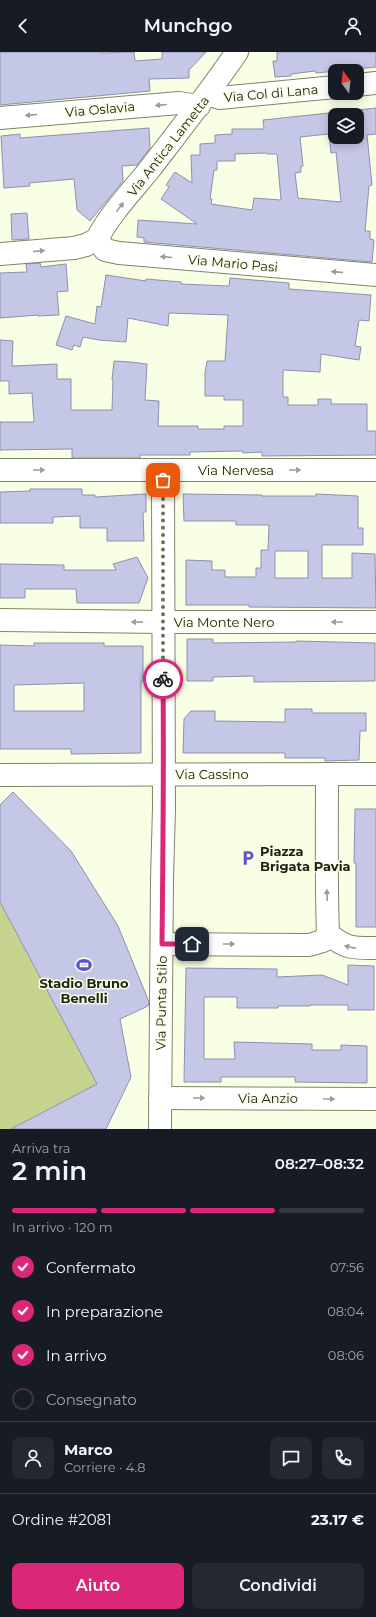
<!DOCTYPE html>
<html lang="it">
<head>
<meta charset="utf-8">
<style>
	:root { --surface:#171b24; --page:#242831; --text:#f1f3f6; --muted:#9ea1a6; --line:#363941; --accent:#db2777 }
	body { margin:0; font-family:Montserrat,sans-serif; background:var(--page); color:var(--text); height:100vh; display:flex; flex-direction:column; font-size:15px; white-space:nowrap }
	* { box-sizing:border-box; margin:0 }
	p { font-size:13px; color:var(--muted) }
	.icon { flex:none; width:22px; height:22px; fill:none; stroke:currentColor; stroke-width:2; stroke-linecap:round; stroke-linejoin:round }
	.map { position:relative; height:1077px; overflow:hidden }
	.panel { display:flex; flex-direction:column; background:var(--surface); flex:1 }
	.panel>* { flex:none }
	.needle { width:26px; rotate:345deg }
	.controls { position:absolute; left:328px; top:12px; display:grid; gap:8px }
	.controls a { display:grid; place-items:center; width:36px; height:36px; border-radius:8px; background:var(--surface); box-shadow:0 2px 10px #0003; font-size:20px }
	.pin { position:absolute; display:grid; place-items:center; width:34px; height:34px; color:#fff; margin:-17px; border-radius:8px; box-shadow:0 2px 6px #0006 }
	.courier { position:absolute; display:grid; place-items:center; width:40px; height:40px; margin:-20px; border:3px solid #db2777; border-radius:50%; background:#fff; color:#222; box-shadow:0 1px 5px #0007 }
	.head em { font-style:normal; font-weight:600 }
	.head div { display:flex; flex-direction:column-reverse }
	.head { display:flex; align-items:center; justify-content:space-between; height:68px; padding:0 12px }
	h1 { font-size:26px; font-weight:600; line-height:30px }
	.bar { display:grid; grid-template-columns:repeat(4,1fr); gap:6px 4px; align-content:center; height:48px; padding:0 12px }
	.bar i { height:5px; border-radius:3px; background:var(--line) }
	.bar .active { background:var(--accent) }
	.bar p { grid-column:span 4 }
	.line { display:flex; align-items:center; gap:10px; padding:0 12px; border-top:1px solid var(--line) }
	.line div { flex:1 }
	.round { display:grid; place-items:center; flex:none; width:42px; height:42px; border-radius:8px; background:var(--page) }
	ol { padding:0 12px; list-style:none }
	li { display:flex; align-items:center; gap:12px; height:44px }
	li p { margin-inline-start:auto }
	li .icon { padding:4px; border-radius:50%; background:var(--accent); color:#fff; stroke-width:4 }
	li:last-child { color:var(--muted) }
	li i { width:22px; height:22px; border:2px solid var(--line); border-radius:50% }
	.button { display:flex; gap:8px; margin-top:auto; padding:8px 12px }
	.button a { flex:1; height:46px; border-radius:8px; background:var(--accent); color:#fff; font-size:16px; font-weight:600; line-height:46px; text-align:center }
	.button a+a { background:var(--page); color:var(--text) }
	header { display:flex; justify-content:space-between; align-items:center; height:52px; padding:0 12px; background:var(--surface); font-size:18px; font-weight:600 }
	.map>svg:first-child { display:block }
</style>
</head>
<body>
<header><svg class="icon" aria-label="back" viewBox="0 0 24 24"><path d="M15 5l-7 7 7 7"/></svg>Munchgo<svg class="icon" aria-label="person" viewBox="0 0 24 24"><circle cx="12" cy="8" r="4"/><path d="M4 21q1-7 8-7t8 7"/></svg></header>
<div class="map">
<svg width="376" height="1077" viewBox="0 0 376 1077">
	<rect width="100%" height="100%" fill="#f8ffe4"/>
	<!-- green -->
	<path fill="#c5d38e" d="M0,850L97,1032L11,1077H0Z"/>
	<!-- building -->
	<g fill="#c5c7e6" stroke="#8e90ae" fill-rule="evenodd">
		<path d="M0,0H102V1L134,0L135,9L162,7V0H206L189,18V26L149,27L150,39L0,53Z"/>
		<path d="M277,0H376V15L316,21L315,19L291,22V24L275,25L273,9H277Z"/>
		<path d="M376,56V82L367,83L372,133L369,134L365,179H370V187L374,188L372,210L144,190V186L137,185L138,168L197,172L161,147L169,135L166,133L175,120L192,131L191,103H200V92L215,91V83L232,82V77H264L263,68ZM335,63H357V85H335ZM329,82L331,101L336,100L341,150L298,146L295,121L301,120V114H303L300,85ZM266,101L267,102H277L281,148L254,146L252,158L211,152L212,147H210L214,118H217V109H235V102Z"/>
		<path d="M149,76L150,96L137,113L122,114L123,129L90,169L77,158L74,127L29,131L30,134L4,136L1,84L20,82V86Z"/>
		<path d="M27,161L29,187L12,188L11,162Z"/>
		<path d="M40,211L41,215L66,212L68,239L57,240L59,263L38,264V263L0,266V221L27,220L26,212Z"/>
		<path d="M106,223L146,229V227L181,230V232L229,234L230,226L289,231V237L371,243L369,269L359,268L355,294L361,295L359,308L321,302L320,320L283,318V345H288V353H318V347H331V352H367V379H376V403L262,404V400L243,401V399L190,400V403H140V406H72V397L0,398V370H34L32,341L9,342V329H0V288L13,289L12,314L57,312V327H71V358H112L113,328H112L114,309L131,310L147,312L145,348L159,349L158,374H198V377H224V374H243V348H224V344H205V321L207,309H225L228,263L169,261L168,274L128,266L126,290L99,288L83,285L80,295L74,293L72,298L56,293L66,264L95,272L97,254L101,255Z"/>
		<path d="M30,437H82V443H95V445L146,442V460H143L144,489H107V476H80V464L53,465V471H0V440L30,439Z"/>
		<path d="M183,442L262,443V444H316V442L358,444V476H363V493H322V526H352V501L375,502L376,556L249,555V553H186V508L212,509V518H225V525H256V516H261V498H268L269,473H236V469H184ZM275,499H308V526H275Z"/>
		<path d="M137,505L148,526L139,551H77L76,537H25V546H0V512L64,513V518H116L113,512Z"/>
		<path d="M187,587H213V591L296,590V589L375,591V629L254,630V624L213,625V629H187Z"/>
		<path d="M34,591H104V594H143V629H141V701L71,702V697H0V593L34,594ZM84,631V659H14V633Z"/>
		<path d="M285,657H312V661H366V679H360L359,708L325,709V706H285V701H183L184,667L191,659H215V669L285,670Z"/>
		<path d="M13,740L71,799L118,874L149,950L148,954L120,967L131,1025L106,1077H11L97,1032L0,850V753Z"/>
		<path d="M355,757H376V875H356V811H354Z"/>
		<path d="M348,913L374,914V958H348V953H310V954H278V956H237V945H204V1007H235L234,990L312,992V998H341V993L367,994V1031L295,1030V1025H221V1030H184L186,916L277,917V925L322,923L348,933Z"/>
	</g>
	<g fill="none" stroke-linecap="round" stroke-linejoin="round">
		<defs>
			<g id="minor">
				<path d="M357,33L376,31"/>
				<path d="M208,42L220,46L335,35"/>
				<path d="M0,66L179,51L199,54"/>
				<path d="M97,187L105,198L119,201L376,223"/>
				<path d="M97,187C110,162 131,140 149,118C179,79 209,41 237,0"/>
				<path d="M0,202L74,196L86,193L97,187"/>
				<path d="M0,418H376"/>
				<path d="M158,419L162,422L163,428L164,756L162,827L160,1077"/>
				<path d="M0,568L163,570H376"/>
				<path d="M327,722C327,775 326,828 328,882"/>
				<path d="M0,723L376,722"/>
				<path d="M328,882C347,897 352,896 376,896"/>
				<path d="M162,892L309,893L323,889L328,882"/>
				<path d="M160,1046L376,1047"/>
			</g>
		</defs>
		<!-- minor casing -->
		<use href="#minor" stroke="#7f8568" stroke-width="24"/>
		<!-- minor -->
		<use href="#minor" stroke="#fff" stroke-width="22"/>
	</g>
	<!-- one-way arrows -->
	<defs><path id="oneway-solid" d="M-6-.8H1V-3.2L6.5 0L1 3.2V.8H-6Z"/></defs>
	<g fill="#9b9c97">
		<use href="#oneway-solid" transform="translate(161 53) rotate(175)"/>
		<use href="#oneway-solid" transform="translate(31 63) rotate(175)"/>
		<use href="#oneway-solid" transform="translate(120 155) rotate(-52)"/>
		<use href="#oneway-solid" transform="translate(39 199) rotate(-5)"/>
		<use href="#oneway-solid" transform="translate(166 205) rotate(-175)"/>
		<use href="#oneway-solid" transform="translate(337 220) rotate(-175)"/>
		<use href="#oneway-solid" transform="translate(39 418)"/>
		<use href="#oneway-solid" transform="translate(295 418)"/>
		<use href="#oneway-solid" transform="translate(137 570) rotate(-179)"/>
		<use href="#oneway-solid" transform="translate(337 570) rotate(180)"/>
		<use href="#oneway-solid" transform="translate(327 843) rotate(-92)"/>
		<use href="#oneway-solid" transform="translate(229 892)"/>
		<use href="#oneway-solid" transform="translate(350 895) rotate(-167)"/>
		<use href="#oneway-solid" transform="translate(199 1046)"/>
		<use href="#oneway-solid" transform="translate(329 1047)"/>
	</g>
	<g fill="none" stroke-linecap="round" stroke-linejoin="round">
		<!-- done -->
		<path stroke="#6c6f5f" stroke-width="4" stroke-dasharray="0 7.2" d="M163,627V428"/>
		<!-- route -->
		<path stroke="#db2777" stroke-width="5" d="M163,627C164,715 163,804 162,892H192"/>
	</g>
	<!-- icons -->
	<defs>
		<symbol id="parking-bare" viewBox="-9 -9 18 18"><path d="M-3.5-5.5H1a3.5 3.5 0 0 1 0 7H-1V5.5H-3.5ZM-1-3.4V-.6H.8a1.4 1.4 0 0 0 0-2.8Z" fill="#5d53cc" stroke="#f8ffe4" stroke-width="2.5" paint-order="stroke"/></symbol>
		<symbol id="stadium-bare" viewBox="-9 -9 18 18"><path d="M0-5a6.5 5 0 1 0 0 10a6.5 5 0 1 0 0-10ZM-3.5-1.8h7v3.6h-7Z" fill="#5d53cc" stroke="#f8ffe4" stroke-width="2.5" paint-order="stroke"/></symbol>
	</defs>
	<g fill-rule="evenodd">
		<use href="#parking-bare" x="237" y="795" width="22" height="22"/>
		<use href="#stadium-bare" x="73" y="902" width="22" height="22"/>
	</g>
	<g text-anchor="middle" stroke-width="3" stroke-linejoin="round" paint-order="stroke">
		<!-- street labels -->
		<g font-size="13" fill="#202217" stroke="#f8ffe4">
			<text transform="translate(271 41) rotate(-5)" y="5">Via Col di Lana</text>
			<text transform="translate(100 57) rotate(-5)" y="5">Via Oslavia</text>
			<text transform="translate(168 94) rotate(-52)" y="5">Via Antica Lametta</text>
			<text transform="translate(233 211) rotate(5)" y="5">Via Mario Pasi</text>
			<text x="236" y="423">Via Nervesa</text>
			<text x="224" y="575">Via Monte Nero</text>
			<text x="212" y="727">Via Cassino</text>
			<text transform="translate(161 951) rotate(-89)" y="5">Via Punta Stilo</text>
			<text x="268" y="1051">Via Anzio</text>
		</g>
		<!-- poi labels -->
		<g font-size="13" font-weight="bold" fill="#202217" stroke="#f8ffe4" text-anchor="start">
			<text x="260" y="804">Piazza<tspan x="260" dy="15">Brigata Pavia</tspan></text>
			<text x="84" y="936" text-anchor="middle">Stadio Bruno<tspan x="84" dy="15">Benelli</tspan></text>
		</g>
	</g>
</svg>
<div class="controls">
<a><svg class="needle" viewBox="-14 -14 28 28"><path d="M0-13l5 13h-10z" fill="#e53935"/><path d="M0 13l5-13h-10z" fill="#9ea1a6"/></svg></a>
<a><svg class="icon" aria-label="layers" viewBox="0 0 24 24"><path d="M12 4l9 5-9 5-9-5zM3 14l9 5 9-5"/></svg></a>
</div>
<div class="pin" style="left:163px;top:428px;background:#ea580c"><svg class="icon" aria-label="bag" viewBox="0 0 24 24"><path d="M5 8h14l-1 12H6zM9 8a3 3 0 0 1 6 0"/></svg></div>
<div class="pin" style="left:192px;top:892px;background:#1f2937"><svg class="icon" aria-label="home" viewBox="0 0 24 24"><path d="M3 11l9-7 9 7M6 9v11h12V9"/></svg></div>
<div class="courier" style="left:163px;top:627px"><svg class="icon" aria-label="bike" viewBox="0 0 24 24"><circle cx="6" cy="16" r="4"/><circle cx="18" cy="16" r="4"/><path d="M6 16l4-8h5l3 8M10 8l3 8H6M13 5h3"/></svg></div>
</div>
<section class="panel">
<div class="head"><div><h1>2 min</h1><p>Arriva tra</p></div><em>08:27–08:32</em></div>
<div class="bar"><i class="active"></i><i class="active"></i><i class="active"></i><i></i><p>In arrivo · 120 m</p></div>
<ol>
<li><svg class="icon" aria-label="check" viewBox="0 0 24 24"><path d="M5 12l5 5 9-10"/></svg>Confermato<p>07:56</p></li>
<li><svg class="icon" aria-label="check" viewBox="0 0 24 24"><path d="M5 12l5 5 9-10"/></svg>In preparazione<p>08:04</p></li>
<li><svg class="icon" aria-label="check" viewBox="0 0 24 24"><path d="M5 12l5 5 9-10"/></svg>In arrivo<p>08:06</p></li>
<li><i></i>Consegnato</li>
</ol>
<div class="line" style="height:72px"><a class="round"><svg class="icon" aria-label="person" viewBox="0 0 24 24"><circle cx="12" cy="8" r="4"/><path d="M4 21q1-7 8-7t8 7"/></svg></a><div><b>Marco</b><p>Corriere · 4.8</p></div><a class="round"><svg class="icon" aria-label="chat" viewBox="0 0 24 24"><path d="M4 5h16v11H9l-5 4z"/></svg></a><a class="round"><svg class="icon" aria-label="phone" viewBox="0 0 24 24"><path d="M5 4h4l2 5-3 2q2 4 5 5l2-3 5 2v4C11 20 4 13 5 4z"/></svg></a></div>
<div class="line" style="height:52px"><div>Ordine #2081</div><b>23.17 €</b></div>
<div class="button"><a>Aiuto</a><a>Condividi</a></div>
</section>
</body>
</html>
